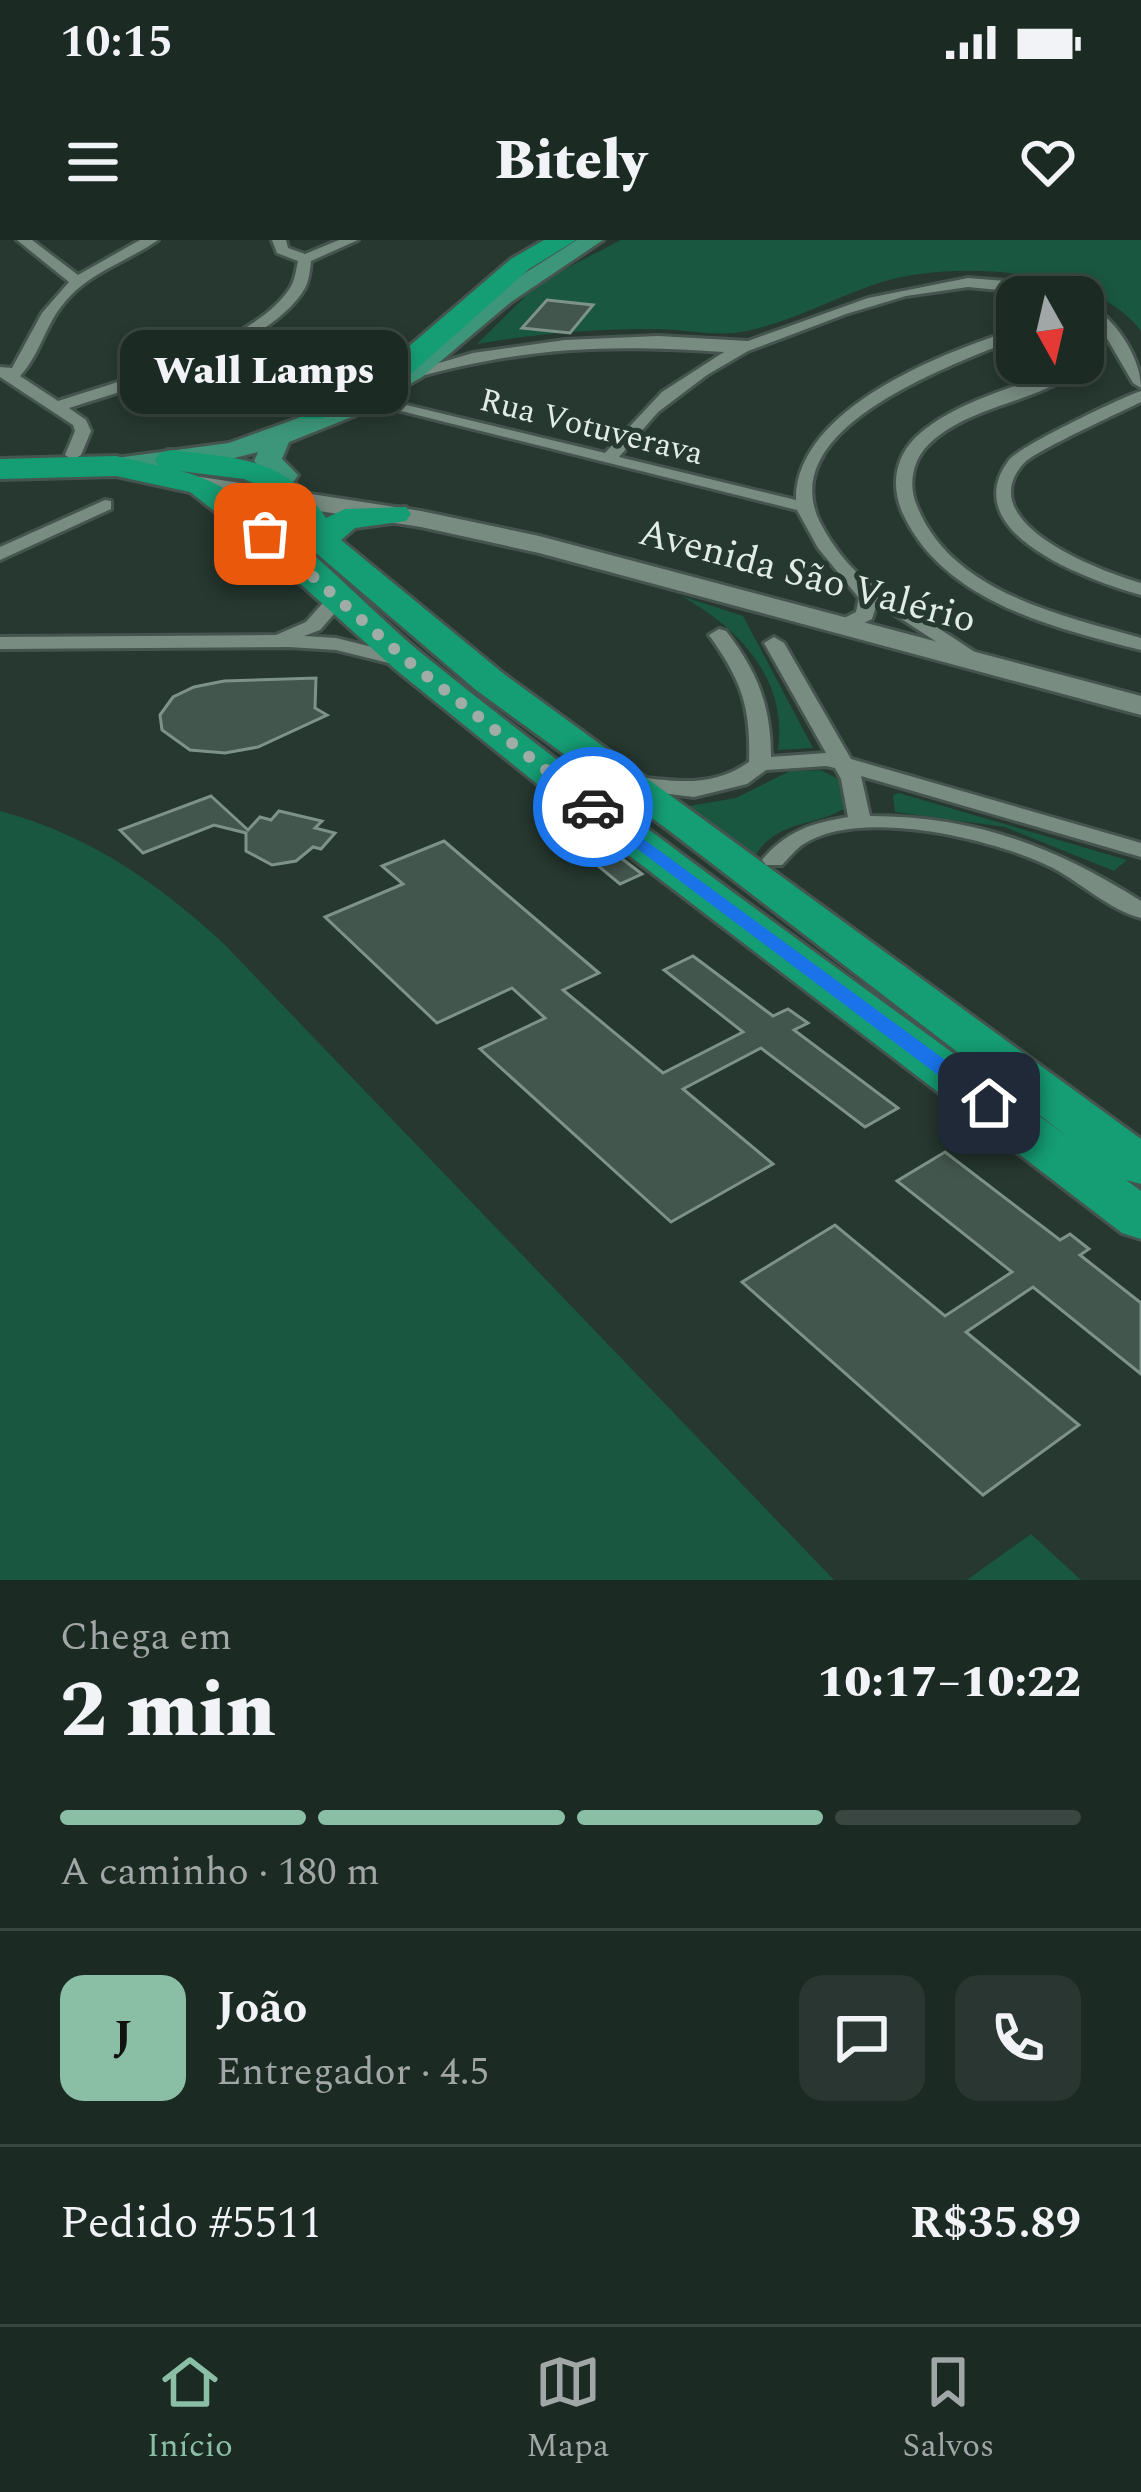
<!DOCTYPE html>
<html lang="pt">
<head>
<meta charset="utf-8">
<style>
	:root { --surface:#1c2a24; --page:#293631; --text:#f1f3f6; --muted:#a0a7a6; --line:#3a4641; --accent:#8abfa5 }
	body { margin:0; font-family:Spectral,serif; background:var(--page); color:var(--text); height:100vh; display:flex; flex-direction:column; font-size:45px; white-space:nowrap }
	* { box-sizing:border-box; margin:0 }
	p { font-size:39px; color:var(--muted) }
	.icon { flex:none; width:66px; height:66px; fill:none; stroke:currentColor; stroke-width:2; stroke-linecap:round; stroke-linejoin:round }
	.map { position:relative; height:1340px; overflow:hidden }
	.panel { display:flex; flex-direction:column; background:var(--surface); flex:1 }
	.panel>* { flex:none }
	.needle { width:78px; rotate:172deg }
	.controls { position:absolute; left:996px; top:36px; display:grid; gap:24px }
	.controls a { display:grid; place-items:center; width:108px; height:108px; border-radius:24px; background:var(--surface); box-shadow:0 6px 18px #0003,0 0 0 3px var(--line); font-size:60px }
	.pin { position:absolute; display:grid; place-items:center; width:102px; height:102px; color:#fff; margin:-51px; border-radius:24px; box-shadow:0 6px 18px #0006 }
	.courier { position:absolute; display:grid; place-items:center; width:120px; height:120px; margin:-60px; border:9px solid #1a73e8; border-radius:50%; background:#fff; color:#222; box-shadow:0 3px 15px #0007 }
	.bubble { position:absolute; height:84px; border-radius:24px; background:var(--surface); box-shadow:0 6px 18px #0003,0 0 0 3px var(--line); font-size:39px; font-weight:800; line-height:84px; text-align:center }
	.summary em { font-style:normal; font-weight:800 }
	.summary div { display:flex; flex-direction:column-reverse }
	.summary { display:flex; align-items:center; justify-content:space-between; height:204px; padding:0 60px }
	h1 { font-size:78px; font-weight:800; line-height:90px }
	.bar { display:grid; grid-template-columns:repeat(4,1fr); gap:18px 12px; align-content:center; height:144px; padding:0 60px }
	.bar i { height:15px; border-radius:9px; background:var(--line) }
	.bar .selected { background:var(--accent) }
	.bar p { grid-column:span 4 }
	.line { display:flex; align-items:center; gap:30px; padding:0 60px; border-top:3px solid var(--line) }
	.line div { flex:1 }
	.round { display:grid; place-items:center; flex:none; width:126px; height:126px; border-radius:24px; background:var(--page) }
	.status { display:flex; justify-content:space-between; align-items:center; height:84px; padding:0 60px; background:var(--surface); direction:ltr }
	.status svg { height:33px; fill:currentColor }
	header { display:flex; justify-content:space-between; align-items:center; height:156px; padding:0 60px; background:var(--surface); font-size:54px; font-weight:800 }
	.tab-bar { display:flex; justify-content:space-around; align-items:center; height:168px; border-top:3px solid var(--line); background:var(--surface); font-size:33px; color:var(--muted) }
	.tab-bar a { display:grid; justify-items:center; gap:6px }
	.tab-bar .selected { color:var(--accent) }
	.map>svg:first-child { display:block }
</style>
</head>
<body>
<div class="status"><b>10:15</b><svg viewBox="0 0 49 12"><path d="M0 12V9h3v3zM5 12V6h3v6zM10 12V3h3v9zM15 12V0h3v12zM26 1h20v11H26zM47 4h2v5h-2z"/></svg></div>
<header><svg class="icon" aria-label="menu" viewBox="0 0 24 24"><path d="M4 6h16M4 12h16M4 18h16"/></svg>Bitely<svg class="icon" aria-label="heart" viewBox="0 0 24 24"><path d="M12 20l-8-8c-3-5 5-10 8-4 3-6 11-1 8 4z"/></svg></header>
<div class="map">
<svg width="1141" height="1340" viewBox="0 0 1141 1340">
	<rect width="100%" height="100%" fill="#263830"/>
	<!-- green -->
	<g fill="#195741">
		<path d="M621,0H1141V91C1095,27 952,20 882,42C837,56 780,88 734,93C710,95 685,90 660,89C599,88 538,93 477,104L540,42Z"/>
		<path d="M681,356L743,376L813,508L778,510C788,439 739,388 681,356Z"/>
		<path d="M821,530L846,543L848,566C817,588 778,578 755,616L689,566L736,558L790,531Z"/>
		<path d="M899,553L1127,620L1114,631L1005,587L895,572L893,555Z"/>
		<path d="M0,571C89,595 157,642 224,704L834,1340H0Z"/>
		<path d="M1031,1294L1081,1340H967Z"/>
	</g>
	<!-- building -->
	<g fill="#43564d" stroke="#7d9288" stroke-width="3">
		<path d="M547,60L593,65L570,93L522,88Z"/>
		<path d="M316,438L315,468L327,475L258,507L225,513L190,510L162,490L160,475L173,457L194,447L224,441Z"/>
		<path d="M211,556L248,590L260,577L271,580L279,571L322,581L315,588L335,593L321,609L313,607L296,621L272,625L246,611V593L214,585L143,613L120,590Z"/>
		<path d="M444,601L599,733L563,750L663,833L743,792L664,730L693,716L773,776L788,769L808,783L794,790L898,868L865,887L761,808L683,849L773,924L671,982L480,809L545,778L512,748L437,783L325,677L403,644L382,626Z"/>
		<path d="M600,602L642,634L620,644L580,611Z"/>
		<path d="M945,912L1060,1000L1070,994L1089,1009L1080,1015L1141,1063V1134L1033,1047L966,1092L1079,1185L983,1255L742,1042L835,985L945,1076L1012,1032L897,941Z"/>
	</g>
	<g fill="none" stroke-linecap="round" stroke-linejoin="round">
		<!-- highway-tunnel-far1 -->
		<path stroke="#42534b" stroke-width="28" stroke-dasharray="28 14" stroke-linecap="butt" d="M161,220L186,229"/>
		<!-- highway-tunnel -->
		<path stroke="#42534b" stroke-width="36" stroke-dasharray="36 18" stroke-linecap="butt" d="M177,226L222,241L312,318"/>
		<defs>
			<g id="street">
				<path d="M17,0H32L78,35L140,0H158C127,22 89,32 64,63C45,85 40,115 20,136L58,161C120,141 255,104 290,48C295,40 296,30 298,21L277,13L272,0H286L288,8L305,14L339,0H358L311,21C310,30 309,41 305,48C271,108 132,148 69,168L86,180L91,191L81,215L73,220L65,215L75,191L73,185L0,137V127L12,128L42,73L69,42Z"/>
				<path d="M968,38L1032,43L1073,57L968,47L906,56L846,74L748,111L707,135L658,172L619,217L796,260C795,169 943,112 1017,89V98C952,126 768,188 822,286C831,303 847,325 862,337C901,366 945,391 985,419L988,423L978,429L877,363L872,379L852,389H838V381L856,372L859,358L818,308L797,270L357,160L365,155L605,213L662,152L724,112C607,104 527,107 413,138L405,133L473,113L565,100L658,96L748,101L868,58Z"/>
				<path d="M1083,60C1112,75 1141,115 1141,148L1133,143L1101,88L1083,72Z"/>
				<path d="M1064,128L1077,131C1033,164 969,165 928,205C912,221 908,246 917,266C951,352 1060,375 1141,398V410C1054,388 944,362 903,274C891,248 894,219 915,198C954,161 1015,148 1064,128Z"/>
				<path d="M1141,151V162C1119,173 1037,210 1024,223C969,283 1103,332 1141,343V355C1090,341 954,293 1009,220C1020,206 1120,158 1141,151Z"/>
				<path d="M105,260L111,261V269L0,320V307Z"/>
				<path d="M335,355L342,357V365L320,390L304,396L336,398L416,418V426L409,428L336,410L289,407L0,409V397L276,395L306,382L328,357Z"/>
				<path d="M719,389L726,391C757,431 771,465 771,517L826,513L764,403L774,397L784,403L851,519L1141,603V617L861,536L870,576C974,576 1054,606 1141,661V678C1110,670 1081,643 1053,628C995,599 859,566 802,605C795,610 788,619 782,625H766L762,620C786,591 812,583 848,577L841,539L835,528L826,526L766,530L747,544L694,557L621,548L618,543L621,538L629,536C673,541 711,549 749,522C751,466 741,440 709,395Z"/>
			</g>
			<path id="secondary" d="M201,237L421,271L539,296L1141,456V475L539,313L421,287L192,251L188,245L192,239Z"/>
			<path id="primary" d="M577,0H603L511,62L422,137L354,176L289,202L282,219L298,235L294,241H274L254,221L258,212C227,220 125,247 102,226L116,218L229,203L335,165L415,120L495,52Z"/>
			<g id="highway">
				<path d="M544,0H576L529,29L412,133L322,179H300L296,173L300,167L392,121L511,19Z"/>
				<path d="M171,210C240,219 284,216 326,278L345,269L406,267L411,274L406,281L355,288L341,300L504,434L1141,899V944L1126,940L1141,951V999L1122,993L562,564L396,430L253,301L190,252L116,236L0,239V219L116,216L159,226L155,220L160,213ZM180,231L244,239L267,249L286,268L316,313L476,450L667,589L1068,897C853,739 633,584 425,416C359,363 261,248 180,231Z"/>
			</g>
		</defs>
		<!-- street casing -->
		<use href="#street" stroke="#45544e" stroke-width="6"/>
		<!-- secondary casing -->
		<use href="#secondary" stroke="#45544e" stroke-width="6"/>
		<!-- primary casing -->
		<use href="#primary" stroke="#45544e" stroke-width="6"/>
		<!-- highway casing -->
		<use href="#highway" stroke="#45544e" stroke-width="6"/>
		<!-- street -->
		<use href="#street" fill="#788c82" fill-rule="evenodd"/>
		<!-- secondary -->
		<use href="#secondary" fill="#788c82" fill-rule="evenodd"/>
		<!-- primary -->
		<use href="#primary" fill="#3d9679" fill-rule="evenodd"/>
		<!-- highway -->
		<use href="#highway" fill="#159d73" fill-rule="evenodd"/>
	</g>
	<!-- route -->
	<path fill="#1a73e8" d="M593,562L997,858V868H982L587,571L584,567Z"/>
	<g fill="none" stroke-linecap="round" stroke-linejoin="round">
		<!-- done -->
		<path stroke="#a0ada6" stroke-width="12" stroke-dasharray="0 21.6" d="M265,294L409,422L593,567"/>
	</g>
	<g text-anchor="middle" stroke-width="10" stroke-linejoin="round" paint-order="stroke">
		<!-- far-street labels -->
		<g font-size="33" fill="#e1ece6" stroke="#263830">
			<text transform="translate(592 185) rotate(14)" y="12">Rua Votuverava</text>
		</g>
		<!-- street labels -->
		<g font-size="39" fill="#e1ece6" stroke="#263830">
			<text transform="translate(808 334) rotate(15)" y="14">Avenida São Valério</text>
		</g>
	</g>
</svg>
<div class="controls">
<a><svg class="needle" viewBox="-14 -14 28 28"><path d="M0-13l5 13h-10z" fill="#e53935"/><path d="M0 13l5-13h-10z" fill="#a0a7a6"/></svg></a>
</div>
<div class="pin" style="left:265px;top:294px;background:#ea580c"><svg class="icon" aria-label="bag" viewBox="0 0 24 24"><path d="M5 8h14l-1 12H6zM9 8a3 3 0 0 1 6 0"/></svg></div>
<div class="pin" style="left:989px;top:863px;background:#1f2937"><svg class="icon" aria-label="home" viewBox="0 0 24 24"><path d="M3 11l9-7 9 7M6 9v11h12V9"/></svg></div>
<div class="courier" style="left:593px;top:567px"><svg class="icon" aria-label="car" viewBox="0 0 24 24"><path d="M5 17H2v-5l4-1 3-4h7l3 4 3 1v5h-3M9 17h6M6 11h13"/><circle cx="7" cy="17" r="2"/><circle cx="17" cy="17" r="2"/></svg></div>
<div class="bubble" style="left:120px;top:90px;width:288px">Wall Lamps</div>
</div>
<section class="panel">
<div class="summary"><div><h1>2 min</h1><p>Chega em</p></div><em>10:17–10:22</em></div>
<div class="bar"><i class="selected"></i><i class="selected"></i><i class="selected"></i><i></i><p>A caminho · 180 m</p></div>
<div class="line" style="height:216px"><b class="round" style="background:var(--accent);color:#111">J</b><div><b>João</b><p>Entregador · 4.5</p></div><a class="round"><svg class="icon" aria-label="chat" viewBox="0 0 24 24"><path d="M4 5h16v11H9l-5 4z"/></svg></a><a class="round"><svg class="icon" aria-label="phone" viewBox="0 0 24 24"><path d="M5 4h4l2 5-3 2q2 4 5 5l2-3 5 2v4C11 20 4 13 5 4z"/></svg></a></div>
<div class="line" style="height:156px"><div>Pedido #5511</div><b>R$35.89</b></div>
</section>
<nav class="tab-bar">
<a class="selected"><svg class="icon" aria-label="home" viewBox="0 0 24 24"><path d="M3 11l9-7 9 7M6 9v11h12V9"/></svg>Início</a>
<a><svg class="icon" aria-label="map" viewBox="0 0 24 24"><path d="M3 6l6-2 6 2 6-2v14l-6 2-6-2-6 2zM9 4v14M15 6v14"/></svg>Mapa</a>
<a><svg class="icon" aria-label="saved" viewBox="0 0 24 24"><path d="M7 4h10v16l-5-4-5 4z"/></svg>Salvos</a>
</nav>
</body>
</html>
